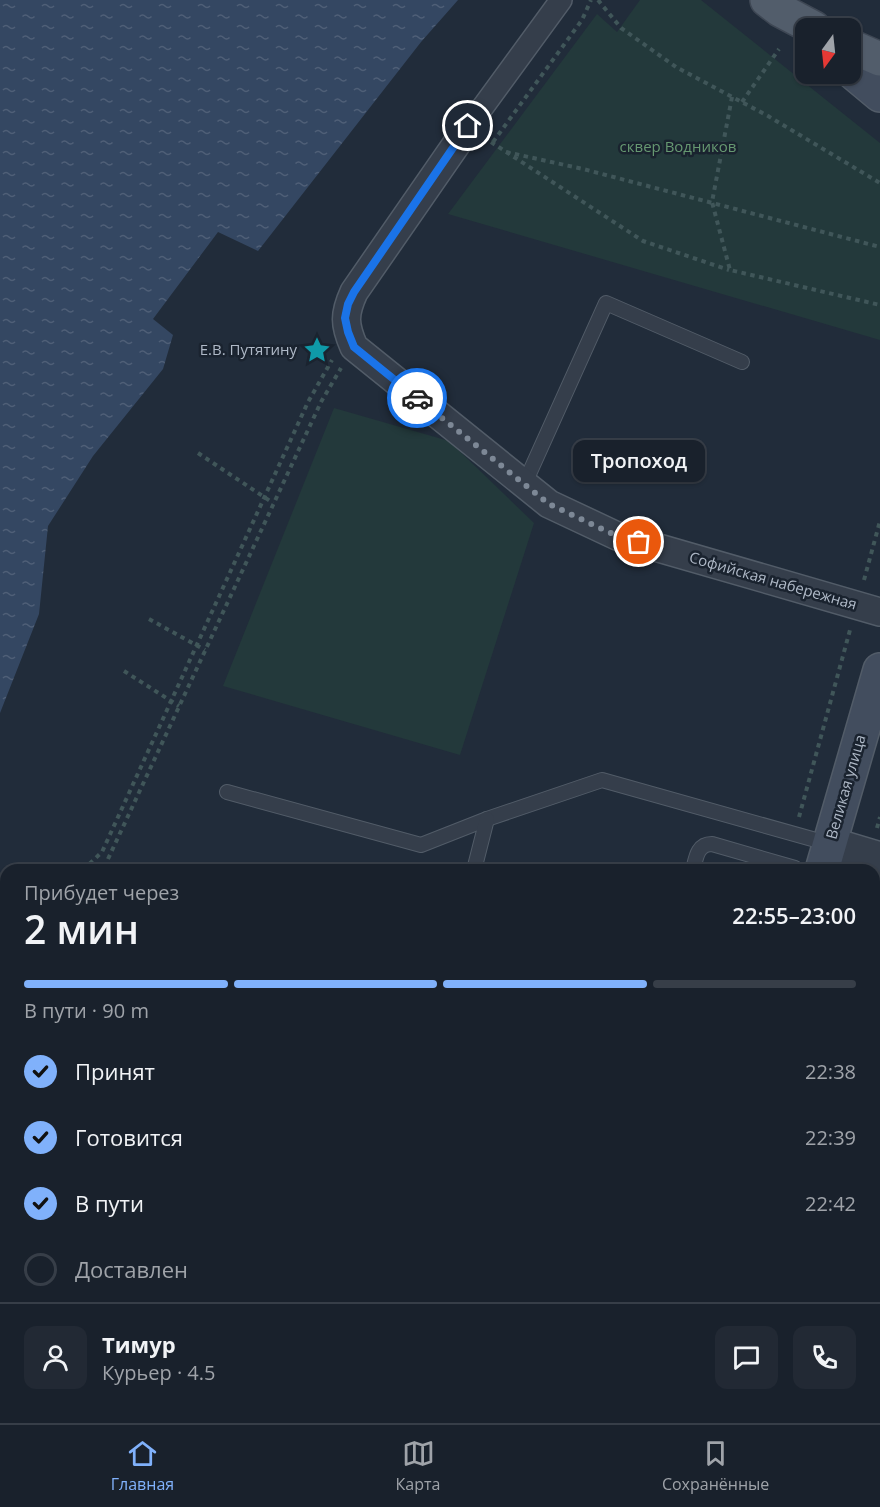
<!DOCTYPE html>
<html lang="ru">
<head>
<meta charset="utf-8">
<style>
	:root { --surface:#19212c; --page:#222934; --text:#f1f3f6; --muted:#9fa3a9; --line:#373e48; --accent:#80b1fb }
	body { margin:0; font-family:"Open Sans",sans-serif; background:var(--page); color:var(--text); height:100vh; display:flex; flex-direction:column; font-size:22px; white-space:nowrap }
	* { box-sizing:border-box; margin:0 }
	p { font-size:20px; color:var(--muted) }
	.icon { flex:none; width:33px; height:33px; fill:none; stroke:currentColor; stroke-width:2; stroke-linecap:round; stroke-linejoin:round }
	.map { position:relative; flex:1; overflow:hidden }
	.side { position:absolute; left:0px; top:864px; width:880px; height:560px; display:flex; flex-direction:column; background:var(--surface); border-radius:18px 18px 0 0; box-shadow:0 2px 4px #0004,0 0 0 2px var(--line) }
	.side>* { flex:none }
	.needle { width:39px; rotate:195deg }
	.fabs { position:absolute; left:795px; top:18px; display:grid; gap:12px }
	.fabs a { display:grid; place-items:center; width:66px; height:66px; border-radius:12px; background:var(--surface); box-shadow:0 2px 4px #0004,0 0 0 2px var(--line); font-size:30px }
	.pin { position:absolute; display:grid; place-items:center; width:51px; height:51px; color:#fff; margin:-26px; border:3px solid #fff; border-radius:50%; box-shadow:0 2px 6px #0007 }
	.courier { position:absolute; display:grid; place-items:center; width:60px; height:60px; margin:-30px; border:4px solid #1a73e8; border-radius:50%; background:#fff; color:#222; box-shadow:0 2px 8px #0007 }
	.bubble { position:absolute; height:42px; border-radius:12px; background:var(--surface); box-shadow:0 2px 4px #0004,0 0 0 2px var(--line); font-size:20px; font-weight:600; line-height:42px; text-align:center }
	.overview em { font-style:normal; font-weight:600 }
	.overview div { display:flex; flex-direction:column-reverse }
	.overview { display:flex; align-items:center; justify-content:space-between; height:102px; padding:0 24px }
	h1 { font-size:39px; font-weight:600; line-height:45px }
	.bar { display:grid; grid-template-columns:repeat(4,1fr); gap:9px 6px; align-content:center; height:72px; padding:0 24px }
	.bar i { height:8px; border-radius:4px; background:var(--line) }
	.bar .on { background:var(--accent) }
	.bar p { grid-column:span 4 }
	.line { display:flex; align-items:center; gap:15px; padding:0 24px; border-top:2px solid var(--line) }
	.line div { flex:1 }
	.round { display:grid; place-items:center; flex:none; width:63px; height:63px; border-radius:12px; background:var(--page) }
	ol { padding:0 24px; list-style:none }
	li { display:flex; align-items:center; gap:18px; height:66px }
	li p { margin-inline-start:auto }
	li .icon { padding:6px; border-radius:50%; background:var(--accent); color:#111; stroke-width:4 }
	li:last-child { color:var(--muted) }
	li i { width:33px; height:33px; border:3px solid var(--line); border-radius:50% }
	.menu { display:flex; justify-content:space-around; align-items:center; height:84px; border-top:2px solid var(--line); background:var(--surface); font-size:16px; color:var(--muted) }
	.menu a { display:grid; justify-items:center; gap:3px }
	.menu .on { color:var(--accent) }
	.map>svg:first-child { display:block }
</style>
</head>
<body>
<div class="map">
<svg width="880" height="1423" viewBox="0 0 880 1423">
	<defs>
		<pattern id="water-ripples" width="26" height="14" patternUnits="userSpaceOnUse" patternTransform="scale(1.5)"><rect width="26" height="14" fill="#344762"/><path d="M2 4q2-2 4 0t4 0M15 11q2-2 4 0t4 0" fill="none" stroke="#4f5f77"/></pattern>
	</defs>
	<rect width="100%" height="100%" fill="#212c3a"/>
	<!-- green -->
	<g fill="#23393b">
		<path d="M640,0H701L880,143V340L448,214L597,14L617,32Z"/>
		<path d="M334,408L449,441L534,523L460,755L223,686Z"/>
	</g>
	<!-- water -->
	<path fill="url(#water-ripples)" d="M0,0H458L421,42L258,251L218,232L153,319L173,335L163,369L93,456L48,526L39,614L0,713Z"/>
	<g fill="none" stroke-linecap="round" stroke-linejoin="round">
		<defs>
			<g id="service">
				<path d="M524,485L606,303L742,362"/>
				<path d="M227,792L421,845L487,819L602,780L830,844"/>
				<path d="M474,870L487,819"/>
				<path d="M693,870C696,858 697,844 712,844L795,868"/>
				<path d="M874,1132L880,1112"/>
				<path d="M874,1146L880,1147"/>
				<path d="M874,1292L880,1293"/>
				<path d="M792,1423L793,1418"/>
			</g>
			<path id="pedestrian" d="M469,126L561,0"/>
			<g id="minor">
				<path d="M469,126L354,292C344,314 344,324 354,347L549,504L617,536L880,612"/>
				<path d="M0,1407L6,1409"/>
				<path d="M38,1418L59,1423"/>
			</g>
			<path id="tertiary" d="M830,844L880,859"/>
			<g id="secondary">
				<path d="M850,70L880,95"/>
				<path d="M822,870L880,670"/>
				<path d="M663,1423L665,1418"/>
			</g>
			<g id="primary">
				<path d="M767,0L780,10L814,28"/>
				<path d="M850,46L880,59"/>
			</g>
		</defs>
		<!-- service casing -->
		<use href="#service" stroke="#525c68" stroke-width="16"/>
		<!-- pedestrian casing -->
		<use href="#pedestrian" stroke="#525c68" stroke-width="24"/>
		<!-- minor casing -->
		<use href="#minor" stroke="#525c68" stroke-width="30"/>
		<!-- tertiary casing -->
		<use href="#tertiary" stroke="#525c68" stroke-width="36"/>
		<!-- secondary casing -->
		<use href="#secondary" stroke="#525c68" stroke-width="36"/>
		<!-- primary casing -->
		<use href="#primary" stroke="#3e4754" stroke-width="36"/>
		<!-- path -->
		<g stroke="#405659" stroke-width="4" stroke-dasharray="4.5 4.5" stroke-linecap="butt">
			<path d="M598,0L621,28L676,67L768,116L880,183"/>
			<path d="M732,97L712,202L730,270L880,305"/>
			<path d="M742,102L779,49"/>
			<path d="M491,142L643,241L729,270"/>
			<path d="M493,142L582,20L591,0"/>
			<path d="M506,152L583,169L880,247"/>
			<path d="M198,453L273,503"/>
			<path d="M864,580L880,521"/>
			<path d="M149,619L205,650"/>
			<path d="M124,671L179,706"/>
			<path d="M799,817L850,630"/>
			<path d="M877,828L880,817"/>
			<path d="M108,859L321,402L341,368"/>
			<path d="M83,870L102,852L308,402L332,360"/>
			<path d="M874,891L880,892"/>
			<path d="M0,1033L6,1007"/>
			<path d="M134,1418L154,1423"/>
		</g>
		<!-- service -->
		<use href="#service" stroke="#353e4b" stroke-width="14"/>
		<!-- pedestrian -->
		<use href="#pedestrian" stroke="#353e4b" stroke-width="21"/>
		<!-- minor -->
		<use href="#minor" stroke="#353e4b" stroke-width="27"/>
		<!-- tertiary -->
		<use href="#tertiary" stroke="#353e4b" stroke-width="33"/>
		<!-- secondary -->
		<use href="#secondary" stroke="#424d5e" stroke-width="33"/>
		<!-- primary -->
		<use href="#primary" stroke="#525d6b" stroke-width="33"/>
	</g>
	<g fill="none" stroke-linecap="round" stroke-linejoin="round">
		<!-- done -->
		<path stroke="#7d8896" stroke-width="6" stroke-dasharray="0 10.8" d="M417,398L549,504L617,536L639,542"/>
		<!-- route -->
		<path stroke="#1a73e8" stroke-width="8" d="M417,398L354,347L348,332L345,318L348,304L354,292L468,126"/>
	</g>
	<!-- icons -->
	<defs>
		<symbol id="sight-bare" viewBox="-9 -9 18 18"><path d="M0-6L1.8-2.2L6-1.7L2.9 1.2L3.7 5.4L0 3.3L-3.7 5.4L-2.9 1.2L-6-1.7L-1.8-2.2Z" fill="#0f9aa8" stroke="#1a232f" stroke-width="2.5" paint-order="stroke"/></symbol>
	</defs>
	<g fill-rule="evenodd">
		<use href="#sight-bare" x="298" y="331" width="38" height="38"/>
	</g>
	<g text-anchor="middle" stroke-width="5" stroke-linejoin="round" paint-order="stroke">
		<!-- park labels -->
		<g font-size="15" fill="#669871" stroke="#1a232f">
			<text x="678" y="152">сквер Водников</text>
		</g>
		<!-- poi labels -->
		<g font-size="15" fill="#afb9c7" stroke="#1a232f" text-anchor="end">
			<text x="297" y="355">Е.В. Путятину</text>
		</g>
		<!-- street labels -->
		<g font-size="15" fill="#afb9c7" stroke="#1a232f">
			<text transform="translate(773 581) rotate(16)" y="5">Софийская набережная</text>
			<text transform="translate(846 787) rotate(-74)" y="5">Великая улица</text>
		</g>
	</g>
</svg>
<div class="fabs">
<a><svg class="needle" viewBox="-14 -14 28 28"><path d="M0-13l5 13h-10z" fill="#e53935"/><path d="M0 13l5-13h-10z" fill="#9fa3a9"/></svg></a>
</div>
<div class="pin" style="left:639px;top:542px;background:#ea580c"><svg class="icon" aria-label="bag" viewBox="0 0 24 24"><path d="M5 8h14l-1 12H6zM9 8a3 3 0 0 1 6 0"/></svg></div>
<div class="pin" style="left:468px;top:126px;background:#1f2937"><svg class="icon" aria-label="home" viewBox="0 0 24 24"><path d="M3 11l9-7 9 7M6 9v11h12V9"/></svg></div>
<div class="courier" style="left:417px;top:398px"><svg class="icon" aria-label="car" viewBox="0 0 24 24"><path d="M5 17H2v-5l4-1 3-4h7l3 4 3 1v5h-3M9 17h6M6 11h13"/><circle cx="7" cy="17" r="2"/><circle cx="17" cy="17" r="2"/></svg></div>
<div class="bubble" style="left:573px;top:440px;width:132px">Тропоход</div>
<section class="side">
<div class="overview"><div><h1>2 мин</h1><p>Прибудет через</p></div><em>22:55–23:00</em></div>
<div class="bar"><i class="on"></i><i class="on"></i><i class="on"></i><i></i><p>В пути · 90 m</p></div>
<ol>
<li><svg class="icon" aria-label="check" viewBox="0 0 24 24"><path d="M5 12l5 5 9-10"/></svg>Принят<p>22:38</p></li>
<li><svg class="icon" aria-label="check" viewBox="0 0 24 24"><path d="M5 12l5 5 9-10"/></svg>Готовится<p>22:39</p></li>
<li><svg class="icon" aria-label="check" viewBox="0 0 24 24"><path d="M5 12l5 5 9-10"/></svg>В пути<p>22:42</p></li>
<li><i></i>Доставлен</li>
</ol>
<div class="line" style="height:108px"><a class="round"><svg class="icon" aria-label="person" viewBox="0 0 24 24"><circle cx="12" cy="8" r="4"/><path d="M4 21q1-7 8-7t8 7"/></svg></a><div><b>Тимур</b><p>Курьер · 4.5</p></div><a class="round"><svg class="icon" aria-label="chat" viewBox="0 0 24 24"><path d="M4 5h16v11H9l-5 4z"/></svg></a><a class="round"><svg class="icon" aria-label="phone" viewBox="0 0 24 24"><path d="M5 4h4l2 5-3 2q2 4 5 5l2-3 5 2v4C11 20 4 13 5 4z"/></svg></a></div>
</section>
</div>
<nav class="menu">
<a class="on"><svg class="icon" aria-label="home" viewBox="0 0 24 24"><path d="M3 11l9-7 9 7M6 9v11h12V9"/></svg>Главная</a>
<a><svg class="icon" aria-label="map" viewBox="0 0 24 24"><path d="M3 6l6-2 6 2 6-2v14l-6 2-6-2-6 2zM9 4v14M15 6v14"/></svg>Карта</a>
<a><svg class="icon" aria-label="saved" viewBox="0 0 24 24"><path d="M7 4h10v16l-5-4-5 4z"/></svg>Сохранённые</a>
</nav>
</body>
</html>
